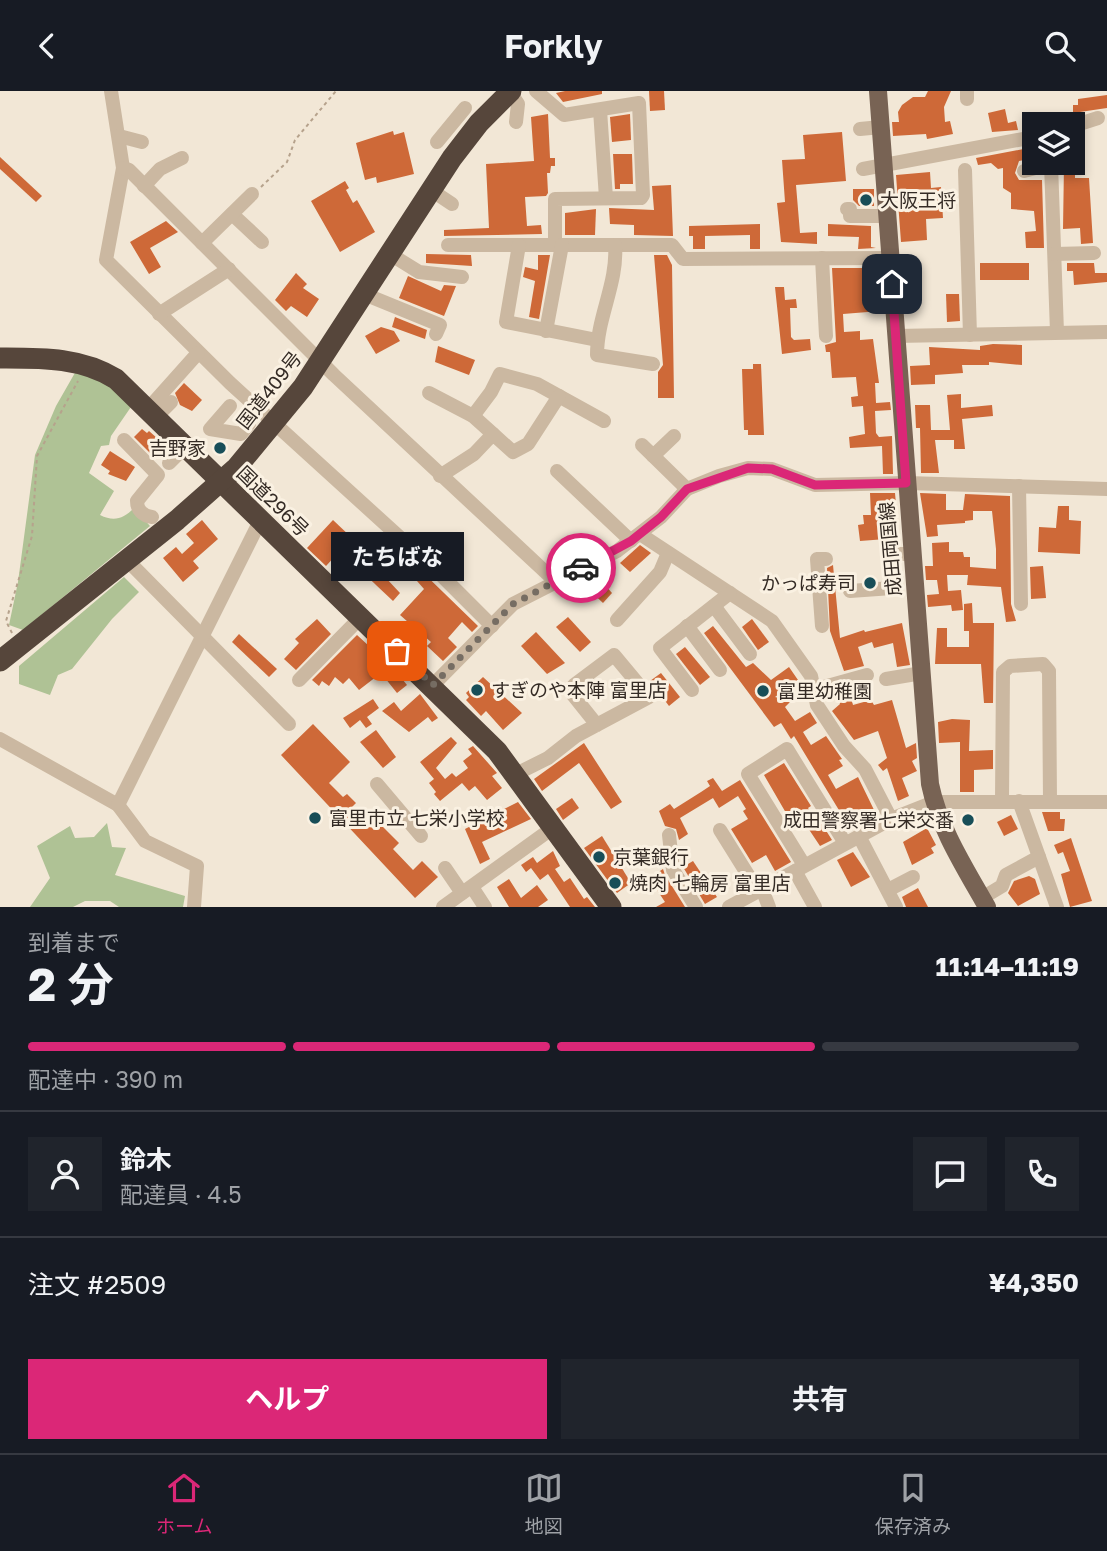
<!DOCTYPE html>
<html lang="ja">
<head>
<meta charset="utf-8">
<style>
	:root { --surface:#171b24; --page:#20242c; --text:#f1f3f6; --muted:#9ea1a6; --line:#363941; --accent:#db2777 }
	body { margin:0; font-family:"Golos Text","Noto Sans JP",sans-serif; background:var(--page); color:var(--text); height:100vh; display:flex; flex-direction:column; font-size:26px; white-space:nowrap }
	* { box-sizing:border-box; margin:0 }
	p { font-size:23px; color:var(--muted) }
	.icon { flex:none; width:38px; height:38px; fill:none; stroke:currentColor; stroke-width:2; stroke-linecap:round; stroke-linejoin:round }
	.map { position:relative; height:816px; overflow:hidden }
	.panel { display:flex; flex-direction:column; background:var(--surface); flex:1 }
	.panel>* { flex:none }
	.fabs { position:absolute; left:1022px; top:21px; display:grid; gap:14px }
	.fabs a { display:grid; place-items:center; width:63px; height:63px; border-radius:0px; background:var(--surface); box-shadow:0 4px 10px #0003; font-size:35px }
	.pin { position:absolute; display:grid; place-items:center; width:60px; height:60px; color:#fff; margin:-30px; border-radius:14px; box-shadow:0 4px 10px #0006 }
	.courier { position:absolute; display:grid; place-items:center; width:70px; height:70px; margin:-35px; border:5px solid #db2777; border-radius:50%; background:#fff; color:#222; box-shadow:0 2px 9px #0007 }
	.bubble { position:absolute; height:49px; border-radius:0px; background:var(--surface); box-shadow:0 4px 10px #0003; font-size:23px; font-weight:700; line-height:49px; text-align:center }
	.head em { font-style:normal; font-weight:700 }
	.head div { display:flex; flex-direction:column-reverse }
	.head { display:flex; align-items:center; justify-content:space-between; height:119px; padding:0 28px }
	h1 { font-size:46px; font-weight:700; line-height:52px }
	.bar { display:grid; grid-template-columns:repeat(4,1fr); gap:10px 7px; align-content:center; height:84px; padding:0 28px }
	.bar i { height:9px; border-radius:5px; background:var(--line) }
	.bar .on { background:var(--accent) }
	.bar p { grid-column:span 4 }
	.line { display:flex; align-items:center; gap:18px; padding:0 28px; border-top:2px solid var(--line) }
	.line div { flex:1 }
	.round { display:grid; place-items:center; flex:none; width:74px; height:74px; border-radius:0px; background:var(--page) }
	.cta { display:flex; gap:14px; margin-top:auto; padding:14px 28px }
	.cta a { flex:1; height:80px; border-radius:0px; background:var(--accent); color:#fff; font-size:28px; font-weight:700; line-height:80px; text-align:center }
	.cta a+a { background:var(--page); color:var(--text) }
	header { display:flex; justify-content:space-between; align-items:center; height:91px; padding:0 28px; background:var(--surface); font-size:32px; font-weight:700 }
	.menu { display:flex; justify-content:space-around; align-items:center; height:98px; border-top:2px solid var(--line); background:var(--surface); font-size:19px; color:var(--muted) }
	.menu a { display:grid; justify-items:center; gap:4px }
	.menu .on { color:var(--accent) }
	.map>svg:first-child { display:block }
</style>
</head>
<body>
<header><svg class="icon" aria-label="back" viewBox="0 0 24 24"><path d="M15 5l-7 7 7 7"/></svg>Forkly<svg class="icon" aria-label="search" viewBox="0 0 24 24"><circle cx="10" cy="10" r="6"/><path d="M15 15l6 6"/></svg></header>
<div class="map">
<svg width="1107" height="816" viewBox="0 0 1107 816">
	<rect width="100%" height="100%" fill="#f2e7d6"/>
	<!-- green -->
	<g fill="#afc295">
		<path d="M76,280L99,287L133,313L111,345L109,354L101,355L89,382L114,400L100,424C114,431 123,428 134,417L150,435L23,539L9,534L18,491L35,364L56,315Z"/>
		<path d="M124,486L139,501L112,528L72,578L58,584L50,604L19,593V575Z"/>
		<path d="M107,732L112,756L126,757L115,784L185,805L183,816H119L110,810H85L73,816H30L50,787L37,755L70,735L75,747L94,746Z"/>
	</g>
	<!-- building -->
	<g fill="#ce6938">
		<path d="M565,0H602V3L563,11L556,2Z"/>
		<path d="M649,0H664L665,19L650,20Z"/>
		<path d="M928,0H951L944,16L945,31L950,30L953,43L927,48L926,43L893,45L892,31H899L898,21L902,14L913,6H925Z"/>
		<path d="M1107,4V17L1073,22V14H1078V8Z"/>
		<path d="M1005,18L1008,32L1016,30L1018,39L992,41L988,22Z"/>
		<path d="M548,23L550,67H555V75H551L550,82H547L548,102L546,105L525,106L527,135L541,134L542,143L444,145V139L489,137L486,73L534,70L531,26Z"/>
		<path d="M630,23L631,49L612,51L610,26Z"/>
		<path d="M393,40L394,44L404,41L414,83L377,92L376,86L365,89L356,52Z"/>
		<path d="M842,41L846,90L796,94L800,142L817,141V153L781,151L777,112L785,111L782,69L805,68L803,44Z"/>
		<path d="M1034,56V67L1019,70L1015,82L1019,89H1042L1044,157H1026L1025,141L1036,140L1034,120L1011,118V102L1003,97V77L998,78L991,72L978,74L976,67Z"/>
		<path d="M613,63H632L633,93H620V98H615Z"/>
		<path d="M0,66L42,105L36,111L0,78Z"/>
		<path d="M1064,73H1075V87H1089L1093,152L1081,153L1080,137L1063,138Z"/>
		<path d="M930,81L931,97L941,96L943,127L926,128L927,149L901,151L896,84Z"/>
		<path d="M345,90L349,97L346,99L353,112L357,109L375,141L340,161L311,110Z"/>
		<path d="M671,94L673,145L634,144V134L610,133L609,117L654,119L652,95Z"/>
		<path d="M853,98H874V115H859L853,109Z"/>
		<path d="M596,118L595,144H565V122Z"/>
		<path d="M166,130L178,141L150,157L161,176L149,183L130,151Z"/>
		<path d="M760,133V158H750V144L705,145V158H693V145H689V135Z"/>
		<path d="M828,133L871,135V156L876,157L858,158L859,146L828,145Z"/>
		<path d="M426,163L471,164L472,175L426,172Z"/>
		<path d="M538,164H550L539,228L529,226L535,190L523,186L525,176L538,179Z"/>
		<path d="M654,164H667L672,174L674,307H658V281L663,274Z"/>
		<rect x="980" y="172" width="49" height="17"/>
		<path d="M1067,172H1094L1095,182H1107V191L1074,194L1073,180H1067Z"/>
		<path d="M832,177H862L863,192H873L874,208L880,207V220L843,223L844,241L860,240V249L873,248L879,292H875L876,312L890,311L891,319L875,320L876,342L879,346L892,345L893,383H883L882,355L850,357L849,346L865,343L863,315L852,316L851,306L858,305L856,286L832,287L830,261H826L825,254L836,251Z"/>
		<path d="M296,182L307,193L303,197L319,208L307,226L291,215L286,220L275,209Z"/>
		<path d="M408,185L441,200L444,194L456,195L444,225L399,207Z"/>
		<path d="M775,196H784L785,209L796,208L797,217H790L791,246L794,249L810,248L811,259L782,263Z"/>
		<path d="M946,203H959L960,230L947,231Z"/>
		<path d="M395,226L427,239L425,248L392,236Z"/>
		<path d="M381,236L394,240L400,250L376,263L365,245Z"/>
		<path d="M993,253L1022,254V274L989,271V274H962L963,282L935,284V293L911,294L910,275L930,274L929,256L980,259V255Z"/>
		<path d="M438,255L475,269L469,284L435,271Z"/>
		<path d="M753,273H761L764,344H748V339H744L742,278H753Z"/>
		<path d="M184,292L202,309L192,320L180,314L175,302Z"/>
		<path d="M961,303V317L992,314L993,325L962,328L965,358H954V349H935L939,382H921L920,337H916L915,314H930L931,339H950L947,304Z"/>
		<path d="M142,338L147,342L149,340L166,355L155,367L134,346Z"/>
		<path d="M110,360L135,376L126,390L108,383L110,380L101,374Z"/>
		<path d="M870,402H895L899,447L860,450L858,434L864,433L863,424H871Z"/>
		<path d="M920,402L946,403V419H963L965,403L1010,405L1011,513L1016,530L1006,531L1001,496L967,494L968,484H947L948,500L961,499L963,519L952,520L951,514L928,516L927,504L939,503L937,489H926L925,475H933L932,452L949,451V461H963L964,466H970V476L996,478V458L992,420H973V429L965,430V432L937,434L938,445L927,446Z"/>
		<path d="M1058,415H1069V429L1081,430L1080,463L1038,461L1039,436L1056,437Z"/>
		<path d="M202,429L218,448L193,470L199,477L183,491L163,467L176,456L182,463L194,452L186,443Z"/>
		<path d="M333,429L352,447L326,475L307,457Z"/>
		<path d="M640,454L651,462L630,481L620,472Z"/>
		<path d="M409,468L478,535L472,541L462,531L448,547L457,556L443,570L427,555L431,551L400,524L424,498L403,474Z"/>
		<path d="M369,469L400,502L393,510L358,477Z"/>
		<path d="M833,474L840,547L864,539L865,541L902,532L910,574L897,576L893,552L874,557L872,551L858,556L864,575L844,580L830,540L827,477Z"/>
		<path d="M1043,475L1046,507L1031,508L1030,476Z"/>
		<path d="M597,485L612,502L603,512L586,496Z"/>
		<path d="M972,512L973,532H994L993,612H984L981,573H935L937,537H947V556H969V540H964V513Z"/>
		<path d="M568,526L591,551L580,561L556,536Z"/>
		<path d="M317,528L331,543L296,579L284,568L299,552L295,548Z"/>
		<path d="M752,528L769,551L758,559L742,536Z"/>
		<path d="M713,535L746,576L753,572L771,589L789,576L798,589L775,606L791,610L785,616L795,630L810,621L817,632L803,641L811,654L826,645L842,668L839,669L843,675L828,684L836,698L858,686L876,723L851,739L794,645L791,648L781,632L774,636L704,542Z"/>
		<path d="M536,541L565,572L547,583L521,555Z"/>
		<path d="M239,543L277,578L269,586L232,551Z"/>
		<path d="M357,544L394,578L407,594L397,602L381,582L359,599L349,587L343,593L335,586L329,595L322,590L319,595L312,589Z"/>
		<path d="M685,556L710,586L700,594L676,563Z"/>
		<path d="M661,582L680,606L669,615L650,590Z"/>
		<path d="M483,586L522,622L503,639L486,620L481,625L466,609L469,606L466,602Z"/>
		<path d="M849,599L853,614L871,609L874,614L892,609L906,657L916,652L917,667L912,670L917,680L902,687L909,705L898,710L887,677L883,680L878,674L887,667L878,640L854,649L832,620L840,613L837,602Z"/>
		<path d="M420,603L438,627L432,631L428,626L409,641L382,620L394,611L401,620Z"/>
		<path d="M373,608L379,617L367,626L372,633L366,637L360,629L350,637L343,627Z"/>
		<path d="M952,628L970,629L969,660L993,659V678L974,679V701H960V651L939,652L938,631Z"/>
		<path d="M313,633L350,671L329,692L343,706L347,703L356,712L352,716L374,739L380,733L399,752L393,758L413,779L422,770L438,786L415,807L281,664Z"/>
		<path d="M376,639L396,666L383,677L360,651Z"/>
		<path d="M451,646L457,652L436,677L445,688L452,682L456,686L468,677L463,670L472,663L468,658L473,655L497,682L492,685L502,697L487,709L475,695L469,700L462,692L440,710L434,703L436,701L429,692L434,688L420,671Z"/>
		<path d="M584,652L622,711L611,718L579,672L542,700L534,688Z"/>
		<path d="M784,672L811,715L808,717L817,732L820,730L832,749L820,755L804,731L793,734L764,684Z"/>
		<path d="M713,687L722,700L740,689L791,771L775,780L766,764L752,772L731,738L748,728L743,720L746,718L738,705L719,717L713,707L680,727L688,743L679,749L676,738L665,735L659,720L670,713L674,718L701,701L710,695L707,690Z"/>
		<path d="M572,707L579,717L563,729L556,718Z"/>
		<path d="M518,711L531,728L482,751L490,768L480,773L465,738Z"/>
		<path d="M1042,721H1060V728H1065L1064,740H1048Z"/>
		<path d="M1011,724L1018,738L1004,745L997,731Z"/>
		<path d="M927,737L936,754L931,757L934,762L912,774L903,751Z"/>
		<path d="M602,745L631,792L617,802L584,757Z"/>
		<path d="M1071,747L1092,810L1070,816L1061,783L1070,780L1063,761L1058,763L1054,754Z"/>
		<path d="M553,760L560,775L555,778L564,791L570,787L584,808L587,806L595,816H570L548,783L540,789L531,777L526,781L521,774L533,766L537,772Z"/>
		<path d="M853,761L870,786L851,796L837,769Z"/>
		<path d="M693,770L717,806L705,813L683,776Z"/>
		<path d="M663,778L665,784L685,816H656L665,811L649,787Z"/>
		<path d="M1029,785L1035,788L1040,803L1018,815L1008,802L1014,790Z"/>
		<path d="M509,788L521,807L537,794L548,809L538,816H509L497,796Z"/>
		<path d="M918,797L928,816H906L902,806Z"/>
	</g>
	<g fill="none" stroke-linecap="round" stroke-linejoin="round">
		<!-- path -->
		<g stroke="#b6a28c" stroke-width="2" stroke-dasharray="3.5 3.5" stroke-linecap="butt">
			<path d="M261,96L287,71L295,49L336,0"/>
			<path d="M12,542L6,530L32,445L37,365L78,290"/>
		</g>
		<!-- minor -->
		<g stroke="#cbb8a1" stroke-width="14">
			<path d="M111,0L123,77L106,169L230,292L439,482L492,535"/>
			<path d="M536,0L564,24L639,12L643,104L641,107L555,108V154"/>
			<path d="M967,0V8"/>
			<path d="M510,1L518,13L516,31"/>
			<path d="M600,19L606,107"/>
			<path d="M1073,35L1098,27"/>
			<path d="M860,38L881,36"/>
			<path d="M119,45L142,51"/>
			<path d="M437,51L465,17"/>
			<path d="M1051,73L1057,241"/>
			<path d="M123,77L129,79L334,284L555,490"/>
			<path d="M863,78L1034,46"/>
			<path d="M965,79L970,244"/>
			<path d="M1024,80L1054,72"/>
			<path d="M144,95L160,78L182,67"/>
			<path d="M431,99L452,113"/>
			<path d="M847,118H850V125H887"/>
			<path d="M232,123L262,151"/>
			<path d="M202,152L252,103"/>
			<path d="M448,154H672L683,168L891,167"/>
			<path d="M519,154L506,231L597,249"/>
			<path d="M615,154C618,192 597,226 597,264L653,273"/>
			<path d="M390,163L419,181L462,186"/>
			<path d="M1055,163L1094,162"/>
			<path d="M822,167L826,245"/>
			<path d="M364,203L440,234L436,243"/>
			<path d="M159,223L229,178"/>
			<path d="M546,240L562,154"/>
			<path d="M895,245L1107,241"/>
			<path d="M429,302L473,325L493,343"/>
			<path d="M230,315L210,338L241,343L249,333"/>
			<path d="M148,318L198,262"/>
			<path d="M473,325L491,301L500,283L537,293L604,330"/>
			<path d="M156,326L171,311"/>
			<path d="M124,349L158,384L137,410C137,419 143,425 152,426"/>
			<path d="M642,354L687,398"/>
			<path d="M653,365L674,345"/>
			<path d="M169,372L185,356"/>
			<path d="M557,380L631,450"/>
			<path d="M440,385L474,363L493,343L513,361L528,353L559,305"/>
			<path d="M1019,395L1021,513"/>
			<path d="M640,443L772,530L811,585L817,614L844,655L865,678L891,728"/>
			<path d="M889,463H911"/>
			<path d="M127,469L289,633"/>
			<path d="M850,500L892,497"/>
			<path d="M714,515L750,563"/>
			<path d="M617,529L660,481L668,462"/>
			<path d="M687,535L720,579"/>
			<path d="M822,535L817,468H826"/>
			<path d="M886,588L922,582"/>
			<path d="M299,589L361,526"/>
			<path d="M433,594L513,513L617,460L661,426L687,398L719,385L748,377L772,378L815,394L906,392L1107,398"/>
			<path d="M692,599L660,557L730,502"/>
			<path d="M813,599L867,584"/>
			<path d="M0,648L118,714L145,750L197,775L194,816"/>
			<path d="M516,683L548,667L576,645L649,606L614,564L574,594L573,604L597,634"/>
			<path d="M377,693L421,745"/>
			<path d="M1002,709L1003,581L1010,575L1043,573L1049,580L1050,710"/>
			<path d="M1019,710L1057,816"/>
			<path d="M118,714L260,430"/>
			<path d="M720,739L758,800"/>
			<path d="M669,744L673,779L696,816"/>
			<path d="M859,745L896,816"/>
			<path d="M804,774L748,683L787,658L845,752"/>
			<path d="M445,777L462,802"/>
			<path d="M795,780L815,816"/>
			<path d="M472,796L485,816"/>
			<path d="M762,798L769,816"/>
			<path d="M888,799L913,786"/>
			<path d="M982,807L1002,795L1006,784L1039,766"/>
			<path d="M443,816L554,736"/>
			<path d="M729,816L891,728L934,711H1107"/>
		</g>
		<!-- major -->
		<path stroke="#786354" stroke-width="18" d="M878,0L930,693C939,737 965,777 987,816"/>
		<!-- highway -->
		<g stroke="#56463b" stroke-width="21">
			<path d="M0,267C41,267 81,266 116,288L497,660L611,816"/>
			<path d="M0,570L177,429L237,376L303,296L452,67L479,32L511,0"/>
		</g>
	</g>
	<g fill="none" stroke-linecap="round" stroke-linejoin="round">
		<!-- done -->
		<path stroke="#766d63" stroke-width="7" stroke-dasharray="0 12.6" d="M397,560L433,594L513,513L581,477"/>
		<!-- route -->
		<path stroke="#db2777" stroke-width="9" d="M581,477L631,450L661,426L687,398L748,377L772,378L815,394L906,392L892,193"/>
	</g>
	<!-- markers -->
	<g fill="#184e58" stroke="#faf1e2" stroke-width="2.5">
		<circle cx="866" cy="109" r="7"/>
		<circle cx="220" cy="357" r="7"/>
		<circle cx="870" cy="492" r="7"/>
		<circle cx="477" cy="599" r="7"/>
		<circle cx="763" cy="600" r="7"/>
		<circle cx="315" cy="727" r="7"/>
		<circle cx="968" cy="729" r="7"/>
		<circle cx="599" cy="766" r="7"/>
		<circle cx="615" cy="792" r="7"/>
	</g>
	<g text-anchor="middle" stroke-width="6" stroke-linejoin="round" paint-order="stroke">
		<!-- poi labels -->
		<g font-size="19" fill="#342b25" stroke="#faf1e2" text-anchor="start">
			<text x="880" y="116">大阪王将</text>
			<text x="206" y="364" text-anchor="end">吉野家</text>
			<text x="856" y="499" text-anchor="end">かっぱ寿司</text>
			<text x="491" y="606">すぎのや本陣 富里店</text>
			<text x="777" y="607">富里幼稚園</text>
			<text x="329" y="734">富里市立 七栄小学校</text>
			<text x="954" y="736" text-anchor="end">成田警察署七栄交番</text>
			<text x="613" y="773">京葉銀行</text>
			<text x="629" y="799">焼肉 七輪房 富里店</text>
		</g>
		<!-- street labels -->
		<g font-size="19" fill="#342b25" stroke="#faf1e2">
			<text transform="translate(269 299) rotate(-52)" y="7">国道409号</text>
			<text transform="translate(273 410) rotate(44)" y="7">国道296号</text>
			<text transform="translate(890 458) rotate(-95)" y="7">成田両国線</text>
		</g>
	</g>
</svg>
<div class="fabs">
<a><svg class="icon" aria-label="layers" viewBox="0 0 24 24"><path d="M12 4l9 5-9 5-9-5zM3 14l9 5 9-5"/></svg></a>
</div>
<div class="pin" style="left:397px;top:560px;background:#ea580c"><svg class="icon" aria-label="bag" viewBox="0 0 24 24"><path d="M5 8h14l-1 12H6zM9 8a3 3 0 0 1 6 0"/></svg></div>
<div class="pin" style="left:892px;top:193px;background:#1f2937"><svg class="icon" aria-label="home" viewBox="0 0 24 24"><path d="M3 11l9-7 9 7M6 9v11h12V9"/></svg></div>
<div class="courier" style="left:581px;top:477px"><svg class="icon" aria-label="car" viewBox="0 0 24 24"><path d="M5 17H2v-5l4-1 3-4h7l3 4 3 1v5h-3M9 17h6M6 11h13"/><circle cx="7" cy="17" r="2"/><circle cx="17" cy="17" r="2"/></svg></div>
<div class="bubble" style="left:331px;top:441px;width:133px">たちばな</div>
</div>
<section class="panel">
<div class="head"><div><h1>2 分</h1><p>到着まで</p></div><em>11:14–11:19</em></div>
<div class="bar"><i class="on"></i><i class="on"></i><i class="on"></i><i></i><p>配達中 · 390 m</p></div>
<div class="line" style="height:126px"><a class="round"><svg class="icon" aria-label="person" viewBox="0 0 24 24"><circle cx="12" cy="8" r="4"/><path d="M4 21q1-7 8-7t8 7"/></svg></a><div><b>鈴木</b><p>配達員 · 4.5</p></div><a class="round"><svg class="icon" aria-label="chat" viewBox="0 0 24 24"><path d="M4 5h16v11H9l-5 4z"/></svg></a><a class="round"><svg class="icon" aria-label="phone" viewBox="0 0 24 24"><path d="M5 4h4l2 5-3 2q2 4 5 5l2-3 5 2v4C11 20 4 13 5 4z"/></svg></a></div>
<div class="line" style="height:91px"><div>注文 #2509</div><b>¥4,350</b></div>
<div class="cta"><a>ヘルプ</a><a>共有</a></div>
</section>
<nav class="menu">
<a class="on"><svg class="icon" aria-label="home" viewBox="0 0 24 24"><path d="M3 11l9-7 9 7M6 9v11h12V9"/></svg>ホーム</a>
<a><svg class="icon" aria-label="map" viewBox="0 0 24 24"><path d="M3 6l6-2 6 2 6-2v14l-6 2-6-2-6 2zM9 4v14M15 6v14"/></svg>地図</a>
<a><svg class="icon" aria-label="saved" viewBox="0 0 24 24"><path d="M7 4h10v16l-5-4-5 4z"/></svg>保存済み</a>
</nav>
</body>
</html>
